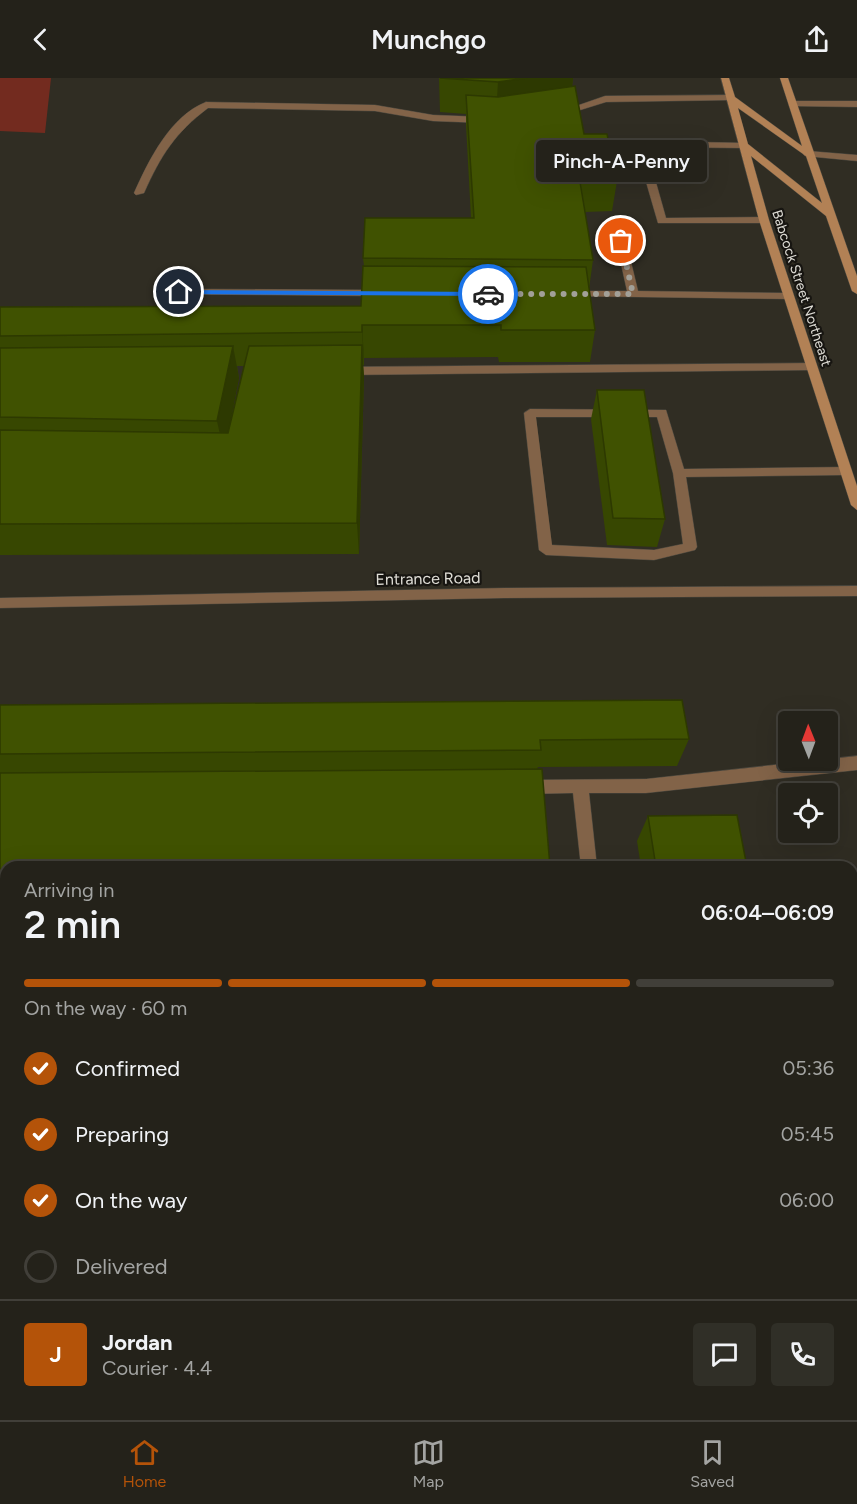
<!DOCTYPE html>
<html lang="en">
<head>
<meta charset="utf-8">
<style>
	:root { --surface:#24221a; --page:#302f27; --text:#f1f3f6; --muted:#a3a4a2; --line:#413f39; --accent:#b45309 }
	body { margin:0; font-family:Figtree,sans-serif; background:var(--page); color:var(--text); height:100vh; display:flex; flex-direction:column; font-size:22px; white-space:nowrap }
	* { box-sizing:border-box; margin:0 }
	p { font-size:20px; color:var(--muted) }
	.icon { flex:none; width:33px; height:33px; fill:none; stroke:currentColor; stroke-width:2; stroke-linecap:round; stroke-linejoin:round }
	.map { position:relative; flex:1; overflow:hidden }
	.side { position:absolute; left:0px; top:783px; width:858px; height:560px; display:flex; flex-direction:column; background:var(--surface); border-radius:18px 18px 0 0; box-shadow:0 6px 24px #0002,0 0 0 2px var(--line) }
	.side>* { flex:none }
	.needle { width:39px; rotate:359deg }
	.buttons { position:absolute; left:778px; top:633px; display:grid; gap:12px }
	.buttons a { display:grid; place-items:center; width:60px; height:60px; border-radius:6px; background:var(--surface); box-shadow:0 6px 24px #0002,0 0 0 2px var(--line); font-size:30px }
	.pin { position:absolute; display:grid; place-items:center; width:51px; height:51px; color:#fff; margin:-26px; border:3px solid #fff; border-radius:50%; box-shadow:0 2px 6px #0007 }
	.courier { position:absolute; display:grid; place-items:center; width:60px; height:60px; margin:-30px; border:4px solid #1a73e8; border-radius:50%; background:#fff; color:#222; box-shadow:0 2px 8px #0007 }
	.bubble { position:absolute; height:42px; border-radius:6px; background:var(--surface); box-shadow:0 6px 24px #0002,0 0 0 2px var(--line); font-size:20px; font-weight:600; line-height:42px; text-align:center }
	.headline em { font-style:normal; font-weight:600 }
	.headline div { display:flex; flex-direction:column-reverse }
	.headline { display:flex; align-items:center; justify-content:space-between; height:102px; padding:0 24px }
	h1 { font-size:39px; font-weight:600; line-height:45px }
	.bar { display:grid; grid-template-columns:repeat(4,1fr); gap:9px 6px; align-content:center; height:72px; padding:0 24px }
	.bar i { height:8px; border-radius:4px; background:var(--line) }
	.bar .selected { background:var(--accent) }
	.bar p { grid-column:span 4 }
	.line { display:flex; align-items:center; gap:15px; padding:0 24px; border-top:2px solid var(--line) }
	.line div { flex:1 }
	.round { display:grid; place-items:center; flex:none; width:63px; height:63px; border-radius:6px; background:var(--page) }
	ol { padding:0 24px; list-style:none }
	li { display:flex; align-items:center; gap:18px; height:66px }
	li p { margin-inline-start:auto }
	li .icon { padding:6px; border-radius:50%; background:var(--accent); color:#fff; stroke-width:4 }
	li:last-child { color:var(--muted) }
	li i { width:33px; height:33px; border:3px solid var(--line); border-radius:50% }
	header { display:flex; justify-content:space-between; align-items:center; height:78px; padding:0 24px; background:var(--surface); font-size:27px; font-weight:600 }
	.tabs { display:flex; justify-content:space-around; align-items:center; height:84px; border-top:2px solid var(--line); background:var(--surface); font-size:16px; color:var(--muted) }
	.tabs a { display:grid; justify-items:center; gap:3px }
	.tabs .selected { color:var(--accent) }
	.map>svg:first-child { display:block }
</style>
</head>
<body>
<header><svg class="icon" aria-label="back" viewBox="0 0 24 24"><path d="M15 5l-7 7 7 7"/></svg>Munchgo<svg class="icon" aria-label="share" viewBox="0 0 24 24"><path d="M12 15V3M7 8l5-5 5 5M5 13v7h14v-7"/></svg></header>
<div class="map">
<svg width="857" height="1342" viewBox="0 0 857 1342">
	<rect width="100%" height="100%" fill="#302d23"/>
	<!-- green -->
	<path fill="#732b1f" d="M0,0H51L45,55L0,53Z"/>
	<g fill="none" stroke-linecap="round" stroke-linejoin="round">
		<defs>
			<g id="service">
				<path d="M730,17L734,20L733,22L606,24L561,38L556,35L605,18Z"/>
				<path d="M792,23H857V29L789,28V24Z"/>
				<path d="M206,24L375,27L433,37L484,39L489,42L484,45L433,43L375,33L208,30C175,55 161,77 144,115L136,117L134,115C149,82 170,38 206,24Z"/>
				<path d="M640,63L746,65V69L743,70L646,69L666,140L764,139L769,142L764,145H658L635,66Z"/>
				<path d="M808,73L857,77V83L805,78L803,76Z"/>
				<path d="M621,160L626,163L638,213L789,215L794,218L789,221L566,218L565,216L570,213H627L616,163Z"/>
				<path d="M179,211L381,212L386,215L381,218L175,216V212Z"/>
				<path d="M812,285L816,286V292L344,297L338,293L344,289Z"/>
				<path d="M530,331L666,332L684,391L846,389L852,393L846,397L686,399L697,469L695,472L654,482L546,477L539,472L524,335ZM536,339H657L673,395L683,466L654,472L552,467Z"/>
				<path d="M857,678V692L646,715H589L597,789H581L573,715L525,716L520,714L517,709L520,704L525,702L646,701Z"/>
				<rect x="852" y="1109" width="5" height="20"/>
				<path d="M852,1254L857,1256V1301L852,1299Z"/>
				<rect x="404" y="1336" width="22" height="6"/>
			</g>
			<path id="minor" d="M857,508V518L504,520L0,530V520L504,510Z"/>
			<path id="secondary" d="M721,0H729L735,19L802,68L780,0H788L857,198V216L852,213L826,138L751,78L769,142L857,408V432L851,427L759,142ZM738,30L806,78L822,125L748,66Z"/>
		</defs>
		<!-- service casing -->
		<use href="#service" stroke="#4c4940" stroke-width="1"/>
		<!-- minor casing -->
		<use href="#minor" stroke="#4c4940" stroke-width="1"/>
		<!-- secondary casing -->
		<use href="#secondary" stroke="#4c4940" stroke-width="1"/>
		<!-- service -->
		<use href="#service" fill="#826348" fill-rule="evenodd"/>
		<!-- minor -->
		<use href="#minor" fill="#826348" fill-rule="evenodd"/>
		<!-- secondary -->
		<use href="#secondary" fill="#b28155" fill-rule="evenodd"/>
	</g>
	<!-- wall -->
	<g fill="#374701" fill-rule="evenodd">
		<path d="M439,0H573L572,9L584,56L617,103L612,133L585,134L593,182L589,211L595,252L590,284H499L498,279L364,280V287H363L364,299L359,476L0,477V229L361,228L364,188L363,180L471,140L466,47V36L440,34ZM237,288H244L229,349L239,300Z"/>
		<path d="M597,312L665,441L657,469L607,467L591,341Z"/>
		<path d="M0,627L689,661L677,688L538,689L537,691L6,789V1070H0Z"/>
		<path d="M648,738L747,789H641L637,763Z"/>
		<path d="M562,1336H812L813,1342H562Z"/>
	</g>
	<!-- shaded-wall -->
	<g fill="#2d3901">
		<path d="M527,0H573L570,27L496,38L498,4Z"/>
		<path d="M362,247L364,280V287L362,254Z"/>
		<path d="M362,267L364,299L359,476L357,445Z"/>
		<path d="M233,268L239,300L224,375L217,343Z"/>
	</g>
	<!-- building -->
	<g fill="#405201" stroke="#2d3901" stroke-width="1.5">
		<path d="M440,0H527L498,4Z"/>
		<path d="M575,8L584,56H607L617,103L580,104L593,182L363,180L365,140H474L466,17L498,19Z"/>
		<path d="M363,188L586,189L595,252H501V247H362V254L0,258V229L361,228Z"/>
		<path d="M362,267L357,445L0,446V352L228,355L249,268Z"/>
		<path d="M233,268L217,343L0,339V270Z"/>
		<path d="M597,312H644L665,441L613,440Z"/>
		<path d="M682,622L689,661L540,662L541,672L0,676V627Z"/>
		<path d="M542,691L550,789H6V1059H0V695Z"/>
		<path d="M737,737L747,789H656L648,738Z"/>
		<path d="M571,1336H812L813,1342H571Z"/>
	</g>
	<!-- route -->
	<path fill="#1a73e8" d="M177,212L488,214L491,216L488,218L179,216Z"/>
	<g fill="none" stroke-linecap="round" stroke-linejoin="round">
		<!-- done -->
		<path stroke="#a2a098" stroke-width="6" stroke-dasharray="0 10.8" d="M488,216H633L621,163"/>
	</g>
	<g text-anchor="middle" stroke-width="4.5" stroke-linejoin="round" paint-order="stroke">
		<!-- far-street labels -->
		<g font-size="14" fill="#e0ded7" stroke="#171511">
			<text transform="translate(802 210) rotate(72)" y="5">Babcock Street Northeast</text>
		</g>
		<!-- street labels -->
		<g font-size="16" fill="#e0ded7" stroke="#171511">
			<text transform="translate(428 500) rotate(-1)" y="6">Entrance Road</text>
		</g>
	</g>
</svg>
<div class="buttons">
<a><svg class="needle" viewBox="-14 -14 28 28"><path d="M0-13l5 13h-10z" fill="#e53935"/><path d="M0 13l5-13h-10z" fill="#a3a4a2"/></svg></a>
<a><svg class="icon" aria-label="locate" viewBox="0 0 24 24"><circle cx="12" cy="12" r="6"/><path d="M12 2v4M12 18v4M2 12h4M18 12h4"/></svg></a>
</div>
<div class="pin" style="left:621px;top:163px;background:#ea580c"><svg class="icon" aria-label="bag" viewBox="0 0 24 24"><path d="M5 8h14l-1 12H6zM9 8a3 3 0 0 1 6 0"/></svg></div>
<div class="pin" style="left:179px;top:214px;background:#1f2937"><svg class="icon" aria-label="home" viewBox="0 0 24 24"><path d="M3 11l9-7 9 7M6 9v11h12V9"/></svg></div>
<div class="courier" style="left:488px;top:216px"><svg class="icon" aria-label="car" viewBox="0 0 24 24"><path d="M5 17H2v-5l4-1 3-4h7l3 4 3 1v5h-3M9 17h6M6 11h13"/><circle cx="7" cy="17" r="2"/><circle cx="17" cy="17" r="2"/></svg></div>
<div class="bubble" style="left:536px;top:62px;width:171px">Pinch-A-Penny</div>
<section class="side">
<div class="headline"><div><h1>2 min</h1><p>Arriving in</p></div><em>06:04–06:09</em></div>
<div class="bar"><i class="selected"></i><i class="selected"></i><i class="selected"></i><i></i><p>On the way · 60 m</p></div>
<ol>
<li><svg class="icon" aria-label="check" viewBox="0 0 24 24"><path d="M5 12l5 5 9-10"/></svg>Confirmed<p>05:36</p></li>
<li><svg class="icon" aria-label="check" viewBox="0 0 24 24"><path d="M5 12l5 5 9-10"/></svg>Preparing<p>05:45</p></li>
<li><svg class="icon" aria-label="check" viewBox="0 0 24 24"><path d="M5 12l5 5 9-10"/></svg>On the way<p>06:00</p></li>
<li><i></i>Delivered</li>
</ol>
<div class="line" style="height:108px"><b class="round" style="background:var(--accent);color:#fff">J</b><div><b>Jordan</b><p>Courier · 4.4</p></div><a class="round"><svg class="icon" aria-label="chat" viewBox="0 0 24 24"><path d="M4 5h16v11H9l-5 4z"/></svg></a><a class="round"><svg class="icon" aria-label="phone" viewBox="0 0 24 24"><path d="M5 4h4l2 5-3 2q2 4 5 5l2-3 5 2v4C11 20 4 13 5 4z"/></svg></a></div>
</section>
</div>
<nav class="tabs">
<a class="selected"><svg class="icon" aria-label="home" viewBox="0 0 24 24"><path d="M3 11l9-7 9 7M6 9v11h12V9"/></svg>Home</a>
<a><svg class="icon" aria-label="map" viewBox="0 0 24 24"><path d="M3 6l6-2 6 2 6-2v14l-6 2-6-2-6 2zM9 4v14M15 6v14"/></svg>Map</a>
<a><svg class="icon" aria-label="saved" viewBox="0 0 24 24"><path d="M7 4h10v16l-5-4-5 4z"/></svg>Saved</a>
</nav>
</body>
</html>
